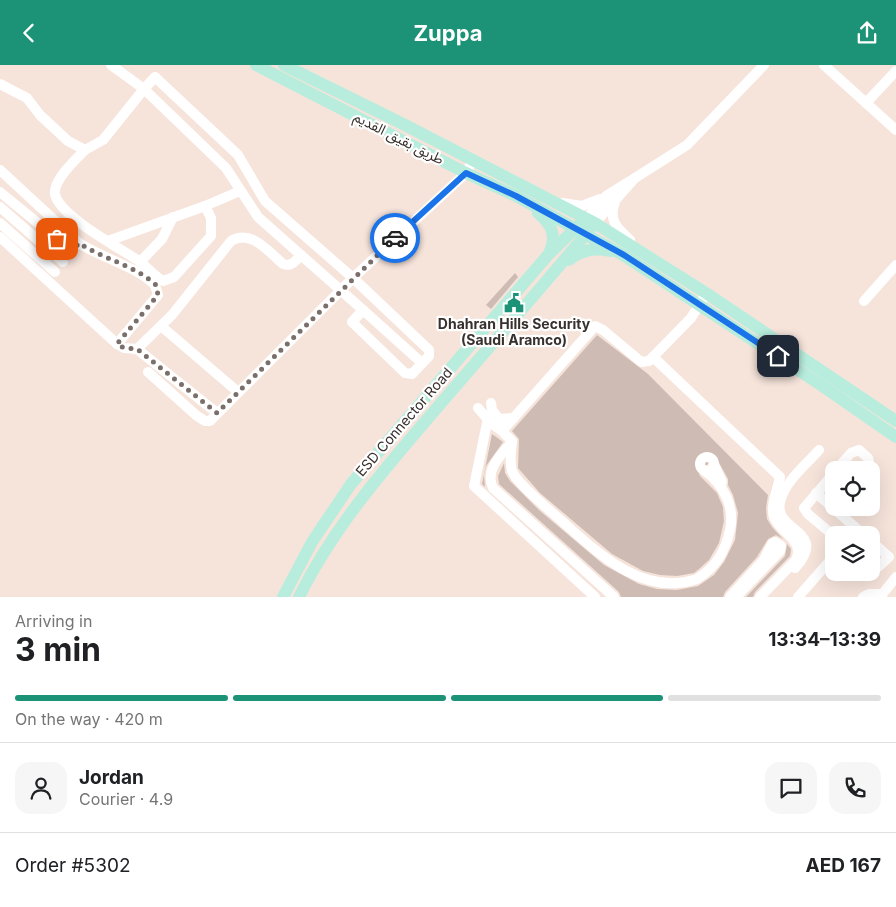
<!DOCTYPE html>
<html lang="en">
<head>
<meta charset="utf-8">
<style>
	:root { --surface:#fff; --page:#f6f6f6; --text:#202124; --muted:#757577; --line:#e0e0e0; --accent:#1c9377 }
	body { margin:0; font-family:Inter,"Noto Sans Arabic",sans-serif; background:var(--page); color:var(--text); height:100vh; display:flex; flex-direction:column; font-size:19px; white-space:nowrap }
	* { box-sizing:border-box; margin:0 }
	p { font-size:16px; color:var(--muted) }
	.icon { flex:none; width:28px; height:28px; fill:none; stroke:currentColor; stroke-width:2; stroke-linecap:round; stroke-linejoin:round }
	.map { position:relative; height:532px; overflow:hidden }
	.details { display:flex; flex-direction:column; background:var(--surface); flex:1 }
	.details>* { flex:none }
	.fabs { position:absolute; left:825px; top:396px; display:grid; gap:10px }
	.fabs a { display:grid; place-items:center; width:55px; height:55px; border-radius:10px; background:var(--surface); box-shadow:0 5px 20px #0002; font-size:25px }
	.pin { position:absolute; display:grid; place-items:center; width:42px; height:42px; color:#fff; margin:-21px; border-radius:10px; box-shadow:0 2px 8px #0006 }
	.courier { position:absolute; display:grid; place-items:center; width:50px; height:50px; margin:-25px; border:4px solid #1a73e8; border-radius:50%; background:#fff; color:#222; box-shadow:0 1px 6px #0007 }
	.overview em { font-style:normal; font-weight:700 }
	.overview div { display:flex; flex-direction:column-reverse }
	.overview { display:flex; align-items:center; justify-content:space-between; height:85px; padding:0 15px }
	h1 { font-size:32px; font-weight:700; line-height:38px }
	.bar { display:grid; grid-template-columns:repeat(4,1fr); gap:8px 5px; align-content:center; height:60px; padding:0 15px }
	.bar i { height:6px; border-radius:4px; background:var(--line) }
	.bar .current { background:var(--accent) }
	.bar p { grid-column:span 4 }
	.line { display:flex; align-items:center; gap:12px; padding:0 15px; border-top:1px solid var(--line) }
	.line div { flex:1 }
	.round { display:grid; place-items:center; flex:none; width:52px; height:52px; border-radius:15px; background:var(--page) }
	header { display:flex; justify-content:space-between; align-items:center; height:65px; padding:0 15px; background:var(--accent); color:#fff; font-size:22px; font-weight:700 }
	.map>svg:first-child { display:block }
</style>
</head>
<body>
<header><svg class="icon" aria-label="back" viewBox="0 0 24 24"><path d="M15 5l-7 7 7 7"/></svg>Zuppa<svg class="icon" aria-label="share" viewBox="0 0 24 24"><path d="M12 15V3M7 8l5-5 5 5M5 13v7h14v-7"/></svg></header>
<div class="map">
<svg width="896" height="532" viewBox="0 0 896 532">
	<rect width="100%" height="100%" fill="#f6e4db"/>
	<!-- building -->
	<g fill="#cebcb4">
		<path d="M515,208L518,212L491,244L486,240Z"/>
		<path d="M597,270L648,309L768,430L766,443L767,454L772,462L783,474L776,470L768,474L757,492L725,527L723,532H621L619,527L499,419L498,411L504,398L505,408L510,416L539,445L604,500L639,519L657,524L677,525L698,521L714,510L724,497L735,475L738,448L733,430L728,420V414L717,394H711L707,400H702L698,405L700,411L717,428L723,442L724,456L719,478L709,495L699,504L694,508L677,511L660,510L643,506L612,489L540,428L518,403L519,374L512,366Z"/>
		<path d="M492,369L503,377L486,401L484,410L485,422L482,419Z"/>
		<path d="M787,479L791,484L790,491L755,527L753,532H746L785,491Z"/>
	</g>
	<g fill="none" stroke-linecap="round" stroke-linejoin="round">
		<!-- minor -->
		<g stroke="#fff" stroke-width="10">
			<path d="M824,0L896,65"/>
			<path d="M155,12L238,90L265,136L353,213L429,285V291L412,309L405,308L352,257L363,245L258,152L226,103L144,24Z"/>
			<path d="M0,19L27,33L40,50L68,76L85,85L103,75L144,24L111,0"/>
			<path d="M866,38L896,6"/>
			<path d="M85,85C76,94 53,115 55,129C59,151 120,183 139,196C147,202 154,211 163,216L174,212L211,171V153L205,141L240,126"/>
			<path d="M0,105L79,178C103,194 134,200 155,220L158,230L117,279"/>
			<path d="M635,113L687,80L764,0"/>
			<path d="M0,127L72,186"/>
			<path d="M615,137C608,155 617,163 630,175"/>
			<path d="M562,138L582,141L600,134"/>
			<path d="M0,142L63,197"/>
			<path d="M586,154L606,131L635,113L595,158"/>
			<path d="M0,158L55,207"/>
			<path d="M0,172L117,279L124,283L137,284L217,348"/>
			<path d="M108,176L205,141"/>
			<path d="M140,197L162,174L173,152"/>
			<path d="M864,236L896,200"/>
			<path d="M363,245L422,298"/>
			<path d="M161,261L238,327"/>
			<path d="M137,284L172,250L231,176C251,164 268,186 283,199C292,202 295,196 301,190"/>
			<path d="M653,292L780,412C778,423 770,441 774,452C781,469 805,475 796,495L760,532"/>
			<path d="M148,307L197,351L205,356H210L353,213L466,108L473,95"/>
			<path d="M491,338L492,345L499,354L514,353"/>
			<path d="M478,343L492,359L502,366L595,261L603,265L639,295L642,297L649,296L691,253L703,234"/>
			<path d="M488,353L474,421L595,532"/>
			<path d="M502,366L512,376C511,386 509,396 512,406C517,419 552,447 563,457C600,490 644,532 697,514C716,502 725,487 730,465C735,442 724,420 705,406"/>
			<path d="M512,377C501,390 484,405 493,423L614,532"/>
			<circle cx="707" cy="399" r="7"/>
			<path d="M714,400L722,417"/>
			<path d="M836,405L851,388L859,385L868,393L869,397L865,405"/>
			<path d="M834,408L804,443L808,449L834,471"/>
			<path d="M816,428L864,470"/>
			<path d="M871,476L889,492L878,502L871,503"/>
			<path d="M795,503C830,465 773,467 780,437C785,416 806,400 819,385"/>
			<path d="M730,532L763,496L772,479L775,477L781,481L780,486L736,532"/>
			<path d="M798,532L834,491"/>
			<path d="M863,532L869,529H882"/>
			<path d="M880,532L896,512"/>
		</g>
		<!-- major -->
		<g stroke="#b8eddd" stroke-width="12">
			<path d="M256,0L466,108L516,131L623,190L824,322L896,372"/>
			<path d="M284,0L403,59L595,158L706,228L896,356"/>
			<path d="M538,148C551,159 557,170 550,186"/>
			<path d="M569,195C582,184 595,183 611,186"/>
			<path d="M283,532L312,477L351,419L548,190L580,159"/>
			<path d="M299,532C332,465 381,408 429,352C483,289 538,227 591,163"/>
		</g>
	</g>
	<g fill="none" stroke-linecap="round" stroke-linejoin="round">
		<!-- done -->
		<path stroke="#7a6f6a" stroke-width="5" stroke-dasharray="0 9" d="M57,174L72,186L79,178C103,194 134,200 156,220L158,230L117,279L124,283L137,284L217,348L395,173"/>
		<!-- route -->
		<path stroke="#1a73e8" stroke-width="6" d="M395,173L466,108L516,131L624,190L778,291"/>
	</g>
	<!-- icons -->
	<defs>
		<symbol id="civic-bare" viewBox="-9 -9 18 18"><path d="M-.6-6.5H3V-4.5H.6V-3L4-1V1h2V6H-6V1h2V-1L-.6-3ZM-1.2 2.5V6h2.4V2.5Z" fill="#1c9377" stroke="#fff" stroke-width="2.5" paint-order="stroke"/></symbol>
	</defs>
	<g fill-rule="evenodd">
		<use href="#civic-bare" x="500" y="224" width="28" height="28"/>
	</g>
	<g text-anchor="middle" stroke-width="4.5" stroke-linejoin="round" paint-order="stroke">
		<!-- street labels -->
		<g font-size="14" fill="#37302d" stroke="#fff">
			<text transform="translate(399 73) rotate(27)" y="5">طريق بقيق القديم</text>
			<text transform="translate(404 357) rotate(-49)" y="5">ESD Connector Road</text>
		</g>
		<!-- poi labels -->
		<g font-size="14" font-weight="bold" fill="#37302d" stroke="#fff">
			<text x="514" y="264">Dhahran Hills Security<tspan x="514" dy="16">(Saudi Aramco)</tspan></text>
		</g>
	</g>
</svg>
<div class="fabs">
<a><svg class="icon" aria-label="locate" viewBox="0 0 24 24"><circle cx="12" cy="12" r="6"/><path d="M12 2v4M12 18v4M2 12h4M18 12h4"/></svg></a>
<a><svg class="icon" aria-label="layers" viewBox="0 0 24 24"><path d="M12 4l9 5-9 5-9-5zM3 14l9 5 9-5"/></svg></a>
</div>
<div class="pin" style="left:57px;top:174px;background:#ea580c"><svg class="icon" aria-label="bag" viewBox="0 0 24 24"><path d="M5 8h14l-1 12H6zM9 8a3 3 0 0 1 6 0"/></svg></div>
<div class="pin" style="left:778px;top:291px;background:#1f2937"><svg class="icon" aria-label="home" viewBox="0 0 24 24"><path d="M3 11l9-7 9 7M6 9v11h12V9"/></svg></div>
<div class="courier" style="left:395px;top:173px"><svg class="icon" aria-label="car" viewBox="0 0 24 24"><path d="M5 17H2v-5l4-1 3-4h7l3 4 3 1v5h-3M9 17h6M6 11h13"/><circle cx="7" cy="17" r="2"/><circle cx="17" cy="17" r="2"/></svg></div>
</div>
<section class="details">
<div class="overview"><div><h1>3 min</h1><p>Arriving in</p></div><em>13:34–13:39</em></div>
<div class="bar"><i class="current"></i><i class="current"></i><i class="current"></i><i></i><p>On the way · 420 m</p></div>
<div class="line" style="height:90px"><a class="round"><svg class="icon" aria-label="person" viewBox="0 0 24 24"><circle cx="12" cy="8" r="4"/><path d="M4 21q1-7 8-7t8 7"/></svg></a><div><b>Jordan</b><p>Courier · 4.9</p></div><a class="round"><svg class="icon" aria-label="chat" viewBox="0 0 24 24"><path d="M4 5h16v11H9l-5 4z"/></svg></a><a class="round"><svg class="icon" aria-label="phone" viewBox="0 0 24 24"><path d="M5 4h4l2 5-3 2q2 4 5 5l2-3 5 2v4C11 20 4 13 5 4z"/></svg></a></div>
<div class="line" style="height:65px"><div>Order #5302</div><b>AED 167</b></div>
</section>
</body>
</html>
